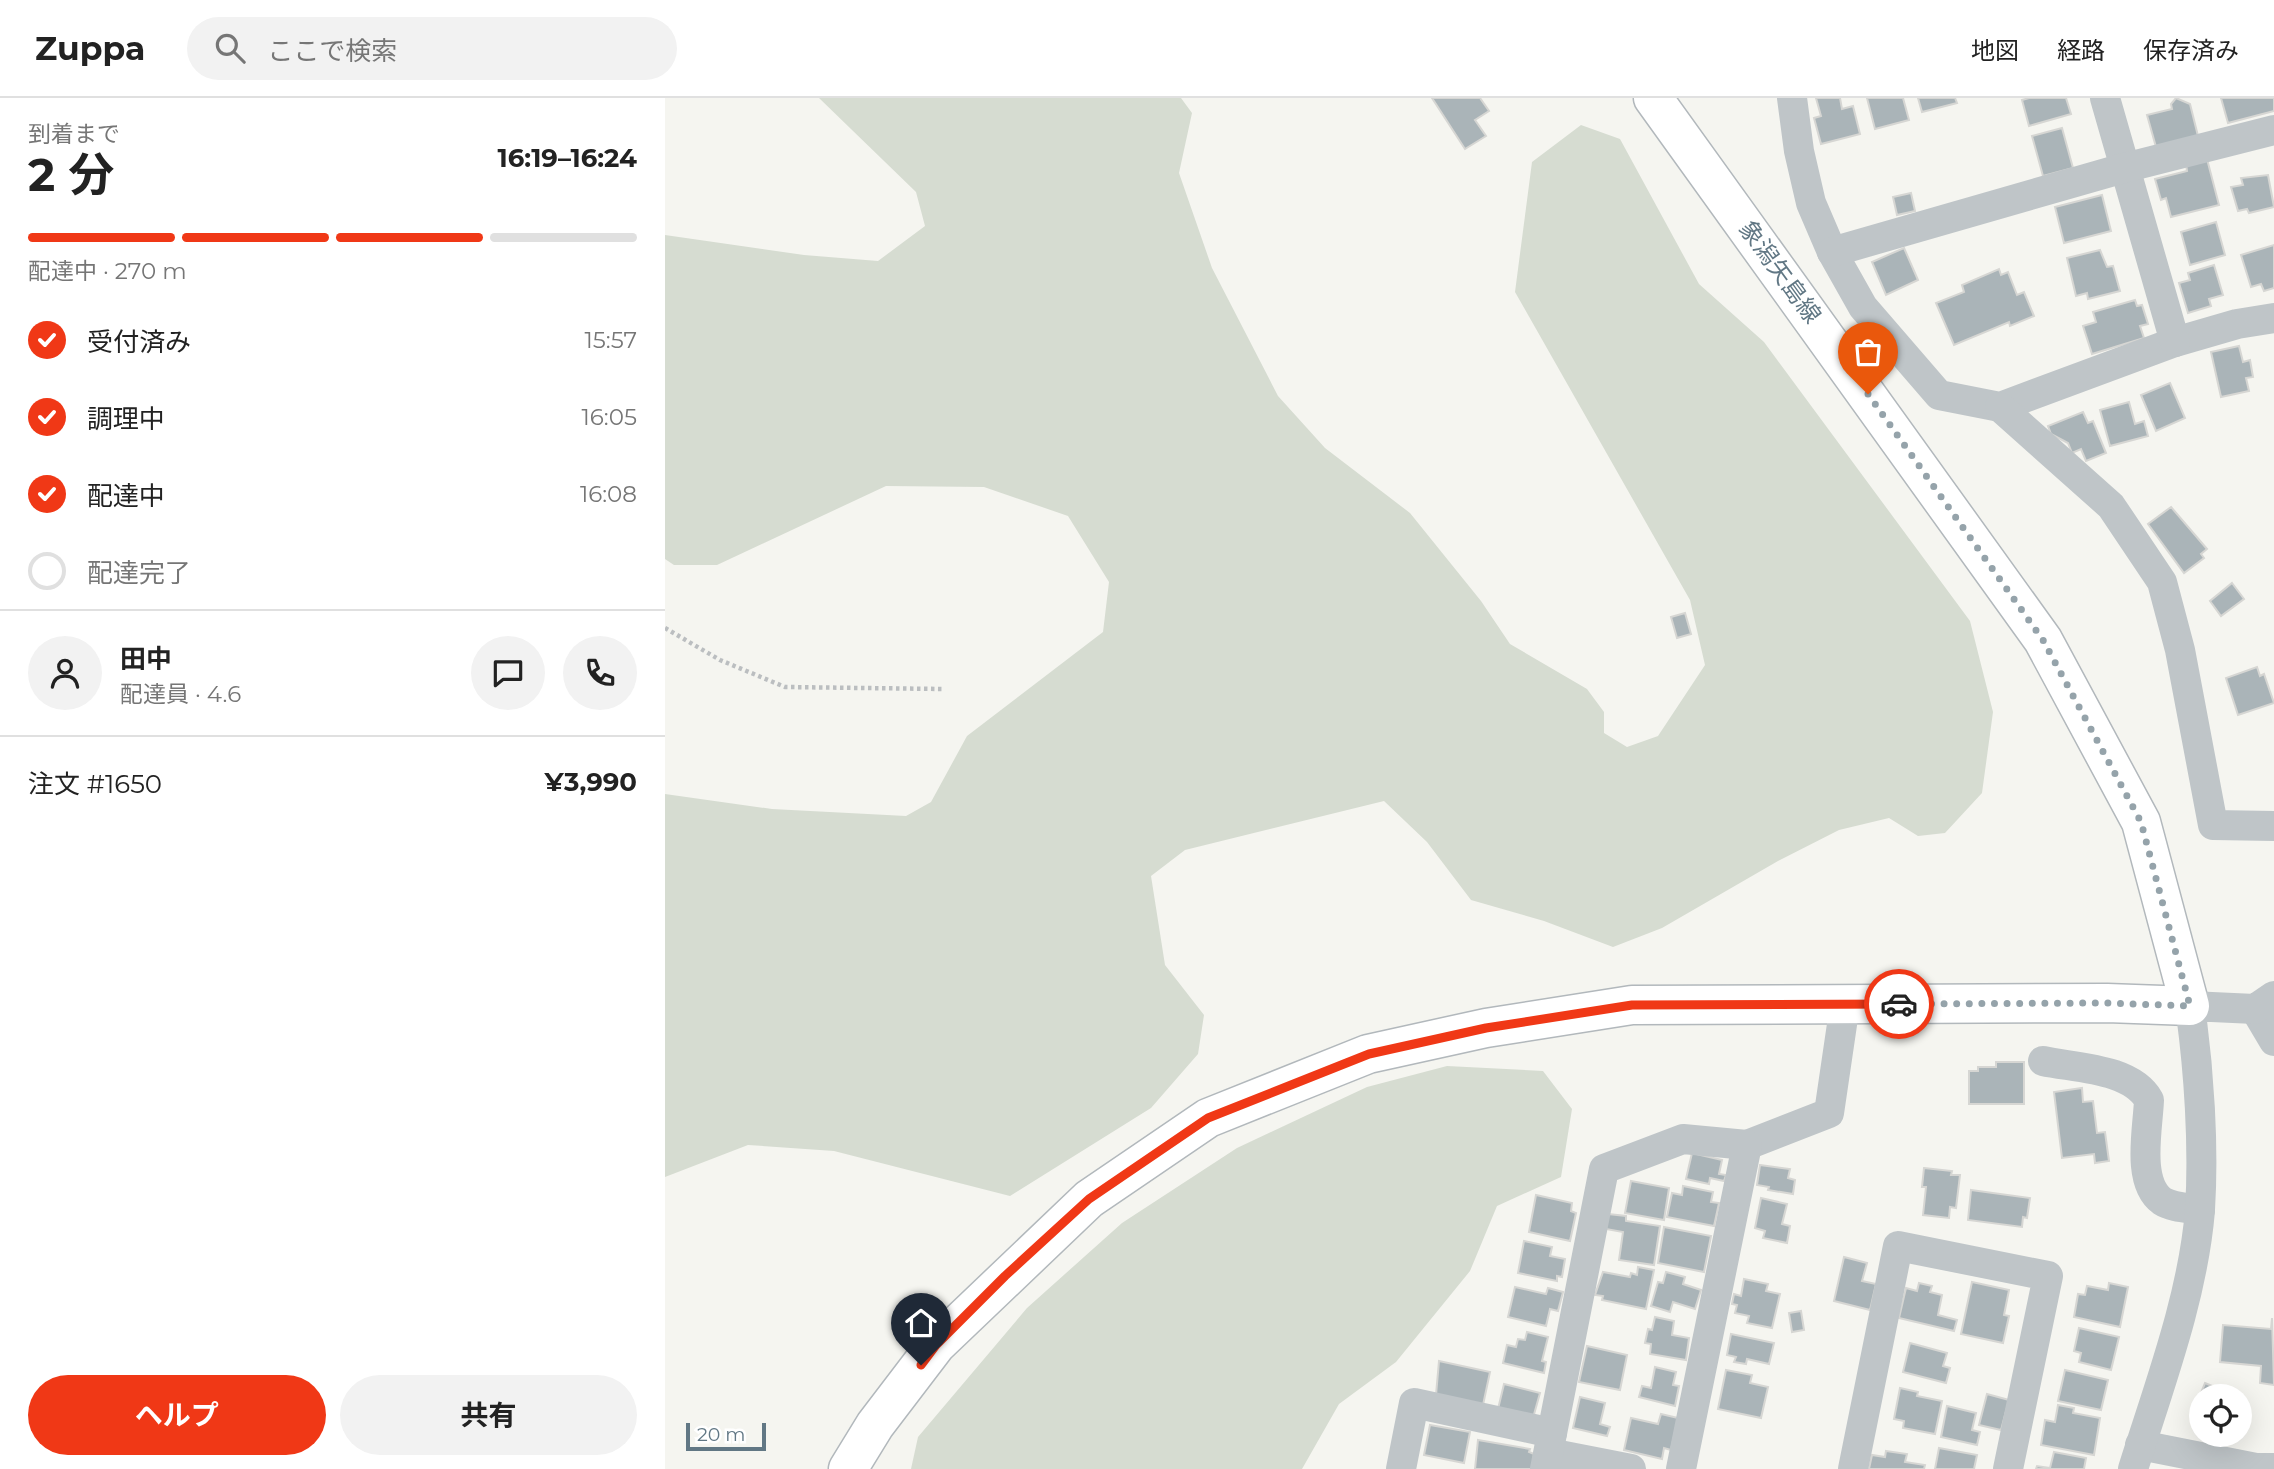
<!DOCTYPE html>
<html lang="ja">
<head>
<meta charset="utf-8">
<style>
	:root { --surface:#fff; --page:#f2f2f2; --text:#222; --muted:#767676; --line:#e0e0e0; --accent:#f03816 }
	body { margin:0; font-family:Montserrat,"Noto Sans JP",sans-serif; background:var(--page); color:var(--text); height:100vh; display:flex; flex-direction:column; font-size:26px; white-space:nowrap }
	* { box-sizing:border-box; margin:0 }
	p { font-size:23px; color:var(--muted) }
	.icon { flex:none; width:38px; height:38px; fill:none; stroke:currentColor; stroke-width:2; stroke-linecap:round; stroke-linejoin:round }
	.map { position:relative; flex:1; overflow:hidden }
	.side { display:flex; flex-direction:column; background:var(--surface); width:665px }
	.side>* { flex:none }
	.fabs { position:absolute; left:1524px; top:1286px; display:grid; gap:14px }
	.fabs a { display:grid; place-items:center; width:63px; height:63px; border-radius:50%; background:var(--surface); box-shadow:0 7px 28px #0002; font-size:35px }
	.scale { position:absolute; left:21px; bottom:18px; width:80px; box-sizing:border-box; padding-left:7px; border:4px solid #617784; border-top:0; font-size:19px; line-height:24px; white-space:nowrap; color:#617784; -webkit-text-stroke:5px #fff; paint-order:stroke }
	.pin { position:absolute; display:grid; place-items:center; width:60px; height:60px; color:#fff; margin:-72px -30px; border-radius:50% 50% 50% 0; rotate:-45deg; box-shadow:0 0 7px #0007 }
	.pin .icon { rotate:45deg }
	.courier { position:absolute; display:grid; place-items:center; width:70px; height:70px; margin:-35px; border:5px solid #f03816; border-radius:50%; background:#fff; color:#222; box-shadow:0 2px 9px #0007 }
	.overview em { font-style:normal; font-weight:700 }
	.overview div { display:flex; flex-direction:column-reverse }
	.overview { display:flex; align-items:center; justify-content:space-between; height:119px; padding:0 28px }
	h1 { font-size:46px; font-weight:700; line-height:52px }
	.bar { display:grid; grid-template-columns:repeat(4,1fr); gap:10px 7px; align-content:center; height:84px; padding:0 28px }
	.bar i { height:9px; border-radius:5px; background:var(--line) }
	.bar .current { background:var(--accent) }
	.bar p { grid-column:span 4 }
	.line { display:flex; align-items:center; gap:18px; padding:0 28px; border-top:2px solid var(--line) }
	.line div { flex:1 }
	.round { display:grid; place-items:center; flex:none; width:74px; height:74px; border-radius:37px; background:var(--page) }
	ol { padding:0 28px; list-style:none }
	li { display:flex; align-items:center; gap:21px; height:77px }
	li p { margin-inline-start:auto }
	li .icon { padding:7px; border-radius:50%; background:var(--accent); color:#fff; stroke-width:4 }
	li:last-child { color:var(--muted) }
	li i { width:38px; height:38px; border:4px solid var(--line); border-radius:50% }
	.primary-button { display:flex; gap:14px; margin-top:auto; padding:14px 28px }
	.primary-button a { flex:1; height:80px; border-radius:42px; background:var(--accent); color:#fff; font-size:28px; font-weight:700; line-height:80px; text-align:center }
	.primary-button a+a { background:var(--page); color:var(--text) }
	header { display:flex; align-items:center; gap:42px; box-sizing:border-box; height:98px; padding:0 35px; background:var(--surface); border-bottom:2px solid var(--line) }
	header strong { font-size:33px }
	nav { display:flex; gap:38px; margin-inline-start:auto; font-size:24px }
	.search { width:490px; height:63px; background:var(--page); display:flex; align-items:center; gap:18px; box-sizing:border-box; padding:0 24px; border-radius:38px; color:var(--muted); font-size:26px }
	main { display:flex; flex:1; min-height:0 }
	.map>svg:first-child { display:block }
</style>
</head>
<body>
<header>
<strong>Zuppa</strong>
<div class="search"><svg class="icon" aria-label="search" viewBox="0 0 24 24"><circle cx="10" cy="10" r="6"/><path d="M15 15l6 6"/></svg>ここで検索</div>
<nav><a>地図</a><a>経路</a><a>保存済み</a></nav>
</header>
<main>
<section class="side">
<div class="overview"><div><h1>2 分</h1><p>到着まで</p></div><em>16:19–16:24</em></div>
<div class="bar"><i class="current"></i><i class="current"></i><i class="current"></i><i></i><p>配達中 · 270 m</p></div>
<ol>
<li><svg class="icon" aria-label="check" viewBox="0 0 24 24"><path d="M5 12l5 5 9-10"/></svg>受付済み<p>15:57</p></li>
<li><svg class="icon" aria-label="check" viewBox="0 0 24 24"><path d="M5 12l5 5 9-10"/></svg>調理中<p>16:05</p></li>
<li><svg class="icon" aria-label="check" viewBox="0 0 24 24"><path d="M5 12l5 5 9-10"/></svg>配達中<p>16:08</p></li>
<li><i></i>配達完了</li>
</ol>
<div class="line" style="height:126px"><a class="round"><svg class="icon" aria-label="person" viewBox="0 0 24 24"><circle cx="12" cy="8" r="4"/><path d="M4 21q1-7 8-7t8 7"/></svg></a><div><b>田中</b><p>配達員 · 4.6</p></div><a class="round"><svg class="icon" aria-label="chat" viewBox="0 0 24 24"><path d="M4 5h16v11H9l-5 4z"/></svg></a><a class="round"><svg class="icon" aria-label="phone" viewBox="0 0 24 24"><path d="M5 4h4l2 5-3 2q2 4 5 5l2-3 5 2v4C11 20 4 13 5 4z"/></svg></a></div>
<div class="line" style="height:91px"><div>注文 #1650</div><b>¥3,990</b></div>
<div class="primary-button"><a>ヘルプ</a><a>共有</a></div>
</section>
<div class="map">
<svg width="1609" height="1371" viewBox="0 0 1609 1371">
	<rect width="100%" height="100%" fill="#f5f5f0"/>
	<!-- green -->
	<g fill="#d6dcd1">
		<path d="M154,0H516L527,15L514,75L547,170L613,298L660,350L745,415L816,503L845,546L922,591L939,614V635L962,649L993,638L1040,567L1025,502L850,194L867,64L916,27L955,41L1034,186L1099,244L1305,523L1328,614L1317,695L1280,735L1253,738L1224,720L1174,732L1113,763L997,830L948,849L879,823L806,802L762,744L719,703L520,752L486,778L500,867L539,917L533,956L486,1010L345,1098L169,1053L83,1047L0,1079V696L107,711L241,718L266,704L302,638L438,534L444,484L403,418L319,389L221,388L52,467H9L0,461V137L139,157L213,163L260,128L251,94Z"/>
		<path d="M782,968L878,973L907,1011L896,1079L832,1108L805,1173L731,1264L674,1306L637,1371H246L253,1339L362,1210L457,1125L572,1050L702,989Z"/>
	</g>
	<!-- building -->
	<g fill="#aab4b8" stroke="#d6d6d3" stroke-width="2">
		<path d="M767,0H815L824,13L810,22L821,38L800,51Z"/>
		<path d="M1151,0H1175L1177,11L1188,8L1195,36L1156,46L1149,20L1156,18Z"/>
		<path d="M1202,0H1238L1244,22L1210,31Z"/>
		<path d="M1253,0H1290L1292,5L1257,14Z"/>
		<path d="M1364,0H1401L1406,16L1364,28L1357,2Z"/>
		<path d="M1511,0L1525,6L1533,38L1491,49L1482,17L1507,11L1506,6Z"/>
		<path d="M1556,0H1609V13L1563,25Z"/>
		<path d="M1397,30L1408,70L1378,78L1367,38Z"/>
		<path d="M1542,61L1554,107L1506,119L1501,100L1496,102L1490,81L1522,73L1521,66Z"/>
		<path d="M1603,77L1609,109L1584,115L1582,111L1573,113L1566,89L1578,87L1576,80Z"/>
		<path d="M1246,95L1250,113L1232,117L1228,99Z"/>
		<path d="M1437,97L1446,133L1399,145L1390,109Z"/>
		<path d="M1551,124L1560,157L1525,167L1516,134Z"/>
		<path d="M1609,147V190L1599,193L1596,186L1586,189L1576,157Z"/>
		<path d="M1239,150L1253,182L1221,197L1207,164Z"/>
		<path d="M1435,152L1442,169L1448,168L1455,193L1423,201L1422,195L1411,198L1402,160Z"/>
		<path d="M1549,167L1558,197L1544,201L1546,208L1523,215L1514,185L1525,182L1523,175Z"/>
		<path d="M1334,171L1336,177L1343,174L1352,197L1359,194L1369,218L1345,228L1344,224L1289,247L1271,205L1299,194L1297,187Z"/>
		<path d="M1470,202L1472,208L1477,207L1483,226L1475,228L1479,240L1427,256L1418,228L1431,224L1428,214Z"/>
		<path d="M1574,248L1578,264L1585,262L1588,279L1581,280L1584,293L1556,299L1546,254Z"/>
		<path d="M1505,285L1520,320L1491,333L1476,297Z"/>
		<path d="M1464,304L1470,326L1479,323L1483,338L1445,348L1435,312Z"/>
		<path d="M1418,314L1423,325L1428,323L1441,355L1421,363L1416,351L1407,355L1403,345L1386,336L1383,328Z"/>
		<path d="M1506,409L1542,451L1536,456L1539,460L1519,475L1483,426Z"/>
		<path d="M1567,485L1579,501L1556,518L1545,503Z"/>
		<path d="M1020,515L1026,536L1012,540L1006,519Z"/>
		<path d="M1592,569L1595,578L1599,576L1609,605L1573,617L1561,580Z"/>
		<path d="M1331,964H1359V1006H1304V973H1313V969H1331Z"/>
		<path d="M1417,990L1418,1004L1428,1003L1432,1035L1440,1034L1444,1063L1430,1065L1429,1056L1397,1060L1389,994Z"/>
		<path d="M1027,1055L1057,1062L1054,1076L1061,1077L1059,1083L1045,1080L1044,1086L1021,1081Z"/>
		<path d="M1095,1067L1125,1071L1123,1080L1130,1082L1128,1096L1103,1092L1104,1089L1092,1087Z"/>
		<path d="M1259,1070L1287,1073L1286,1077H1295L1291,1110L1285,1109L1284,1120L1258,1117L1261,1089H1257Z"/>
		<path d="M966,1083L1004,1090L999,1122L960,1115Z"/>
		<path d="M1018,1088L1048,1094L1046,1104L1054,1105L1049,1128L1002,1119L1007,1095L1017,1097Z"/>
		<path d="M1306,1092L1365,1100L1362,1120L1358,1119L1357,1129L1303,1122Z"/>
		<path d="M871,1097L907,1105L906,1113L911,1115L905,1143L864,1134Z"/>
		<path d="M1096,1100L1122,1106L1117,1126L1125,1128L1122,1145L1098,1140L1100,1133L1090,1130Z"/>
		<path d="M943,1116L961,1118V1123L995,1128L989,1167L954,1162L958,1134L941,1131Z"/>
		<path d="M999,1129L1046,1138L1039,1174L993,1165Z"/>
		<path d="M859,1143L887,1149L885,1158L900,1161L897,1179L892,1178V1183L853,1175Z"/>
		<path d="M1179,1159L1202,1165L1197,1183L1211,1186L1205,1212L1169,1203Z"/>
		<path d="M973,1169L989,1172L981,1211L937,1202L938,1198L930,1197L938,1174L965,1179L966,1175L972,1177Z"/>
		<path d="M1001,1174L1020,1179L1018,1186L1036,1192L1030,1211L1008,1204L1005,1214L986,1208L993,1184L998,1185Z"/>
		<path d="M1079,1181L1103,1186L1101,1193L1115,1196L1107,1230L1082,1225L1084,1218L1070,1215L1072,1207L1067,1206L1069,1196L1076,1198Z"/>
		<path d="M1307,1184L1344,1192L1339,1217L1344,1218L1338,1245L1296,1236Z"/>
		<path d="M1254,1185L1267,1188L1265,1194L1277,1197L1273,1217L1292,1222L1289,1233L1234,1220L1241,1190L1252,1193Z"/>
		<path d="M1444,1185L1463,1189L1455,1229L1409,1219L1413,1196L1420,1197L1422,1188L1443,1192Z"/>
		<path d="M850,1189L881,1196L883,1190L898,1194L893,1213L885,1211L881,1228L843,1219Z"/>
		<path d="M1136,1213L1139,1232L1127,1234L1124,1215Z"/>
		<path d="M990,1219L1009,1223L1007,1237L1024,1240L1021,1262L985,1256L986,1246L980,1245L983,1231L987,1232Z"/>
		<path d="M1607,1220L1609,1287L1595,1285L1596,1268L1555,1264L1558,1227L1606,1231Z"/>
		<path d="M1414,1230L1454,1239L1446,1272L1414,1264L1416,1255L1409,1253Z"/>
		<path d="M862,1234L883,1239L877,1263L881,1264L879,1275L838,1265L842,1247L851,1249L853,1241L860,1242Z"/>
		<path d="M1066,1236L1109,1245L1104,1266L1082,1261L1081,1266L1069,1264L1071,1259L1062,1257Z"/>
		<path d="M1245,1245L1282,1255L1278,1268L1285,1270L1281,1285L1238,1274Z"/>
		<path d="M922,1248L962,1257L955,1292L914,1284Z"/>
		<path d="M774,1263L825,1274L818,1307L771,1297Z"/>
		<path d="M990,1269L1011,1274L1008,1287L1014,1288L1010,1308L974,1299L977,1288L986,1290Z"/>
		<path d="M1061,1272L1087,1277L1085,1285L1103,1289L1096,1320L1053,1311Z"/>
		<path d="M1400,1272L1443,1282L1436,1312L1393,1303Z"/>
		<path d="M1540,1285L1552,1290L1549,1298H1536V1315L1529,1312Z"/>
		<path d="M839,1286L875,1295L868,1320L833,1311Z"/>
		<path d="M1235,1290L1253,1294L1252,1298L1277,1303L1270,1336L1238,1330L1239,1323L1229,1321Z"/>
		<path d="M1322,1296L1344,1302L1336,1332L1314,1327Z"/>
		<path d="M915,1299L940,1305L935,1326L945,1329L942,1338L908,1330Z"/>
		<path d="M1393,1307L1409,1310L1408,1315L1435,1320L1429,1357L1376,1347L1380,1322L1390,1324Z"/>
		<path d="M1282,1308L1311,1315L1307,1332L1315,1334L1312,1347L1276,1339Z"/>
		<path d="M996,1316L1013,1320L1006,1352L999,1350L997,1361L959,1352L966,1320L993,1326Z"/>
		<path d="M765,1327L805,1334L799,1365L759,1357Z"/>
		<path d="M813,1342L865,1351L864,1354L869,1356L867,1371H810Z"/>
		<path d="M1274,1350L1312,1357L1309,1371H1270Z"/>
		<path d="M1221,1353L1242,1356L1240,1364L1260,1367L1259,1371H1204L1207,1357L1220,1359Z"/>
		<path d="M1389,1354L1421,1360L1419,1371H1371L1372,1368L1385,1370Z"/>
	</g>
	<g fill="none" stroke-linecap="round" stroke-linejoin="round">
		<defs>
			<path id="major" d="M183,1371L210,1327L271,1247L424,1101L543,1020L703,956L821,930L967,907L1442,905L1525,908L1476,724L1378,542L988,0"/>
		</defs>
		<!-- major casing -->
		<use href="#major" stroke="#b2b8bc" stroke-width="41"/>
		<!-- path -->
		<path stroke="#bbbec0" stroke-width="4.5" stroke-dasharray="3.5 3.5" stroke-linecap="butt" d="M0,530L55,562L120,589L277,591"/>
		<!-- minor -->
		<g stroke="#bfc5c8" stroke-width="30">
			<path d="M1127,0L1134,53L1146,105L1167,154L1198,209L1274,297L1335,309L1510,244L1572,226L1609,220"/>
			<path d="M1440,0L1510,244"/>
			<path d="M1167,154L1459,70L1609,32"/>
			<path d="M1335,309L1446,408L1497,484L1515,552L1548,727L1609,728"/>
			<path d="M1590,911L1609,943"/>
			<path d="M1378,963C1410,970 1466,970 1484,1002C1483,1030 1471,1084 1497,1103C1506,1109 1524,1110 1535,1112"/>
			<path d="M1082,1047L1164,1015L1180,906"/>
			<path d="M1475,1347L1591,1370H1609"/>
			<path d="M884,1355L966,1371"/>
			<path d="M736,1371L749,1305L887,1335"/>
			<path d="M880,1371L939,1071L1018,1041L1082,1047L1016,1371"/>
			<path d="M1188,1371L1233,1148L1383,1178L1343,1371"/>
			<path d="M1468,1371C1494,1288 1528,1199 1535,1112C1539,1048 1534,972 1525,908L1590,911L1609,898"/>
		</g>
		<!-- major -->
		<use href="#major" stroke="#fff" stroke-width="38"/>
	</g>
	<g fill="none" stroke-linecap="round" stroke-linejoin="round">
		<!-- done -->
		<path stroke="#95a3aa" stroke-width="7" stroke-dasharray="0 12.6" d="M1203,296L1378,542L1476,724L1525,908L1442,905L1234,906"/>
		<!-- route -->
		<path stroke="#f03816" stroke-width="9" d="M256,1267L271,1247L340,1178L424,1101L543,1020L704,956L821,930L967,907L1234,906"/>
	</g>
	<g text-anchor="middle" stroke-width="7" stroke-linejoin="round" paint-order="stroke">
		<!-- street labels -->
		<g font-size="24" fill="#617784" stroke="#fff">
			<text transform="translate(1115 174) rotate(54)" y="8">象潟矢島線</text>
		</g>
	</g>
</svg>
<div class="fabs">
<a><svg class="icon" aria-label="locate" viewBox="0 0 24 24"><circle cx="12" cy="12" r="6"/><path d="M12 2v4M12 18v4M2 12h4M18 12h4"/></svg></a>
</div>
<div class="scale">20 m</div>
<div class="pin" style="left:1203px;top:296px;background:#ea580c"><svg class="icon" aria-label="bag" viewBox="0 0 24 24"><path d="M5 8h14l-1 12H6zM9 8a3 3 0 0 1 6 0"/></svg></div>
<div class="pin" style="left:256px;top:1267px;background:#1f2937"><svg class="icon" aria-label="home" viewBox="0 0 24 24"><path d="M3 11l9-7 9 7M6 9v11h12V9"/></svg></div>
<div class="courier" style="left:1234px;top:906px"><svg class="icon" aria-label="car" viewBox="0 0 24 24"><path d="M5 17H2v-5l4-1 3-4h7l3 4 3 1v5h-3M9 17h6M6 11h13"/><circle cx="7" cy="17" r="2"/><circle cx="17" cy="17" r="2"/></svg></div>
</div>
</main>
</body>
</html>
